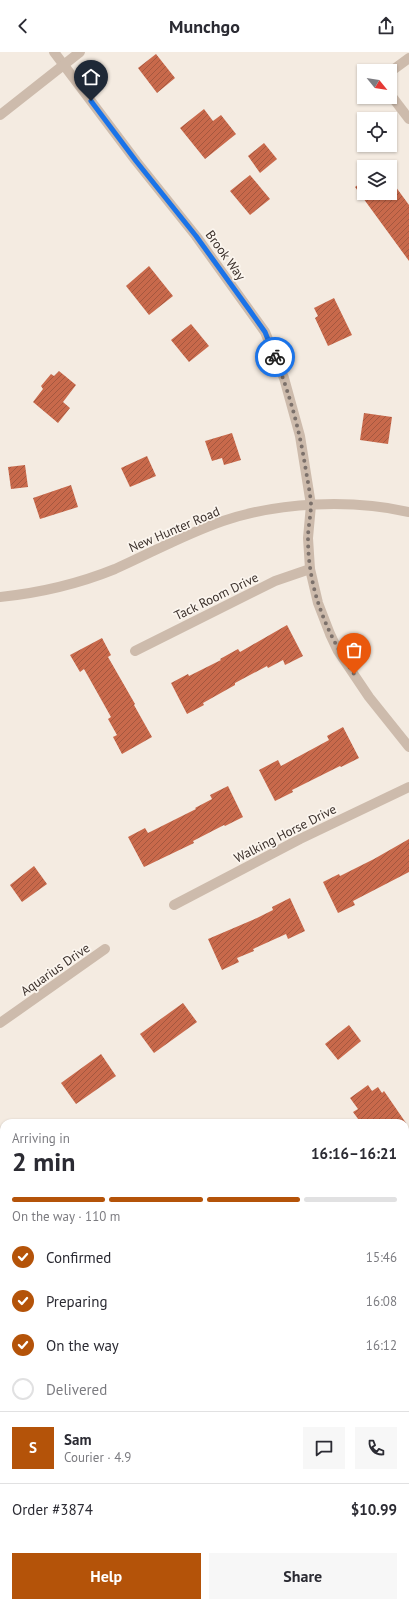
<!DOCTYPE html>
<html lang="en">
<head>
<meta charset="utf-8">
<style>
	:root { --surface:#fff; --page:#f7f7f7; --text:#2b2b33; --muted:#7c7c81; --line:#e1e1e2; --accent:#b45309 }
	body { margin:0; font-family:"PT Sans",sans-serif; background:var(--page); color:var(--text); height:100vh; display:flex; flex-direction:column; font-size:15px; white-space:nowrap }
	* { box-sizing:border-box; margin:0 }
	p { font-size:13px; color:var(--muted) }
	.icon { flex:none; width:22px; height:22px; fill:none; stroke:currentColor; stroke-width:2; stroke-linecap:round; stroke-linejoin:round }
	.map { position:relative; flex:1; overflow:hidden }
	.details { position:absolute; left:0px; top:1067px; width:409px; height:488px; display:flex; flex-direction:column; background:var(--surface); border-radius:12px 12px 0 0; box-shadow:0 1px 3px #0004 }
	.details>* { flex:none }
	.needle { width:26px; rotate:120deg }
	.fabs { position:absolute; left:357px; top:12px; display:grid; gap:8px }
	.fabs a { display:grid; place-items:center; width:40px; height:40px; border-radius:0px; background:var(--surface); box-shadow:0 1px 3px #0004; font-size:20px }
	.pin { position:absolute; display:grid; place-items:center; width:34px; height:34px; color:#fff; margin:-41px -17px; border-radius:50% 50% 50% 0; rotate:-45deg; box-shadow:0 0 4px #0007 }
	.pin .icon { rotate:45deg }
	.courier { position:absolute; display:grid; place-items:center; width:40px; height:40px; margin:-20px; border:3px solid #1a73e8; border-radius:50%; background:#fff; color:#222; box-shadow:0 1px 5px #0007 }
	.summary em { font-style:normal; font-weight:700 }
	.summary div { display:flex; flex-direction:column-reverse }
	.summary { display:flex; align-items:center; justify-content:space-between; height:68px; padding:0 12px }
	h1 { font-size:26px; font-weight:700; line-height:30px }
	.bar { display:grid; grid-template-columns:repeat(4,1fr); gap:6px 4px; align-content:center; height:48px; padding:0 12px }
	.bar i { height:5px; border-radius:3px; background:var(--line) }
	.bar .selected { background:var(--accent) }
	.bar p { grid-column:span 4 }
	.line { display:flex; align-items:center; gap:10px; padding:0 12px; border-top:1px solid var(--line) }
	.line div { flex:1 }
	.round { display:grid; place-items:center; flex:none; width:42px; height:42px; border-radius:0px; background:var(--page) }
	ol { padding:0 12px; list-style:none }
	li { display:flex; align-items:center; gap:12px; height:44px }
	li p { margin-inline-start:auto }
	li .icon { padding:4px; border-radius:50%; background:var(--accent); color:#fff; stroke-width:4 }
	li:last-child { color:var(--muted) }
	li i { width:22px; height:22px; border:2px solid var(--line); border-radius:50% }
	.primary-button { display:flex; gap:8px; margin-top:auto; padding:8px 12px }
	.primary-button a { flex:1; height:46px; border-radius:0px; background:var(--accent); color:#fff; font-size:16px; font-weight:700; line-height:46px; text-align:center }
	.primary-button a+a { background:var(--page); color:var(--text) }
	header { display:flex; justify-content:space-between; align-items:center; height:52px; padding:0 12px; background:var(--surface); font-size:18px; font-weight:700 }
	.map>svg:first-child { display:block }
</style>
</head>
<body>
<header><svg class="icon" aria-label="back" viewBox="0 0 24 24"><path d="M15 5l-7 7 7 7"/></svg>Munchgo<svg class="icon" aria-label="share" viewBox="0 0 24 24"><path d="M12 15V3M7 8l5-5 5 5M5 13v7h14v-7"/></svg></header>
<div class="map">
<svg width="409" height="1555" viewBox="0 0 409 1555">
	<defs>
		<pattern id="building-hatch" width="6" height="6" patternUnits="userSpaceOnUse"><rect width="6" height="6" fill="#c8694b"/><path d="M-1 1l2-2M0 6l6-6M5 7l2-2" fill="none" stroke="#a4573f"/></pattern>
	</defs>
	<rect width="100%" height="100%" fill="#f4ebe1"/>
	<!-- building -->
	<g fill="url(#building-hatch)">
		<path d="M156,2L175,26L157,41L138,16Z"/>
		<path d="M204,57L213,69L221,63L236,82L205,107L180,76Z"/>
		<path d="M264,91L277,107L260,121L248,104Z"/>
		<path d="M250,123L270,147L250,163L230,139Z"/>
		<path d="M390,127L409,153V209L355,135L364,128V141H390Z"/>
		<path d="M149,214L173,244L149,263L126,234Z"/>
		<path d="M334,246L352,283L328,294L315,266L318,264L314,256Z"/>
		<path d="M191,272L209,294L189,310L171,288Z"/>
		<path d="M59,319L76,333L63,350L70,356L58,371L33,350L43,337L41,334L51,322L54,324Z"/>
		<path d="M364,361L392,365L388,392L360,388Z"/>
		<path d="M232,381L241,408L224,413L222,406L212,409L205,389Z"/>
		<path d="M147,404L156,424L130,435L121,416Z"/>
		<path d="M25,413L28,435L11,437L8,415Z"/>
		<path d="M71,433L78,455L40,467L33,446Z"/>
		<path d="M287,573L303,604L285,613L283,608L268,616L267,614L235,631V633L203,651L204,653L187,662L171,631L188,622L189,624L221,608L220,607L238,597L240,600Z"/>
		<path d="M102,586L111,603L108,605L135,652L134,653L152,685L122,702L113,685L117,683L108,667L111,665L84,617L80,620L70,603Z"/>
		<path d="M343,675L359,706L341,715L340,714L292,738L293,740L275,749L259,718L278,708L281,714L329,688L327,684Z"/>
		<path d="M228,734L243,765L225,774L224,773L193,789L194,791L144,815L128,785L145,776L148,781L196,757L195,756L212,747L210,743Z"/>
		<path d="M409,787V820L353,849L355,853L338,861L323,830L339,822L340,824L374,807Z"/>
		<path d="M34,814L47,832L22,850L10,833Z"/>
		<path d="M290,846L305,879L288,887L286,882L253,897L254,899L237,906L239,910L222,918L208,887L257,866L273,858L272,855Z"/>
		<path d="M183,951L197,970L154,1001L140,982Z"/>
		<path d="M349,973L361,989L338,1008L325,992Z"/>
		<path d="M101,1002L116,1024L76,1052L61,1031Z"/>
		<path d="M368,1033L372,1039L378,1035L382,1041L384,1039L406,1071H361L353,1060L358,1057L350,1046Z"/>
	</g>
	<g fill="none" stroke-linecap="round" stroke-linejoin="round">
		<!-- service -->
		<g stroke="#cdbbac" stroke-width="10">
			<path d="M390,20L409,6"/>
			<path d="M390,42L409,67"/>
		</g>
		<!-- minor -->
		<g stroke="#cdbbac" stroke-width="10">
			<path d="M54,0L136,109L196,184L265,280L284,326L300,384L311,453L308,486L310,517L318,551L330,582L338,599L369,645L409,695"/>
			<path d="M0,63L80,0"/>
			<path d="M0,545C39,541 78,532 115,517C151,501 185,482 223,469C279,450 351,447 409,460"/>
			<path d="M135,599L275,529L310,517"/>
			<path d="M174,853L300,787L409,735"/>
			<path d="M0,971L105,897"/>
			<path d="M0,1327L4,1333"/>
			<path d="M160,1551L163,1555"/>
		</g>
		<!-- secondary -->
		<g stroke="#a18a7d" stroke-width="10">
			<path d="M405,1155L409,1152"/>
			<path d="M0,1446L4,1443"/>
		</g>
	</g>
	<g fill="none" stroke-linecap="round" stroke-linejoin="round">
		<!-- done -->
		<path stroke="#7c716b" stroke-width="4" stroke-dasharray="0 7.2" d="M275,305C289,340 299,376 305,413C307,426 310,439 311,452C311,463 308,475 308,486C308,537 326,581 354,622"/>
		<!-- route -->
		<path stroke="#1a73e8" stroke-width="5" d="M91,49L136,109L196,184L248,256L265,280L275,305"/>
	</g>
	<g text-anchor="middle" stroke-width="3.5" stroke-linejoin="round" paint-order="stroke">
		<!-- street labels -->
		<g font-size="13" fill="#3b302b" stroke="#fbf5ee">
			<text transform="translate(226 203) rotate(54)" y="5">Brook Way</text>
			<text transform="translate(174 477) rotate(-23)" y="5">New Hunter Road</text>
			<text transform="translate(216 544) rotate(-26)" y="5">Tack Room Drive</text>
			<text transform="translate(285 781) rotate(-27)" y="5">Walking Horse Drive</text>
			<text transform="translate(55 917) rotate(-35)" y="5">Aquarius Drive</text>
		</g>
	</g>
</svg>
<div class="fabs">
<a><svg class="needle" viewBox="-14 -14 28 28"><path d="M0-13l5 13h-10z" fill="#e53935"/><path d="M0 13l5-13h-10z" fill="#7c7c81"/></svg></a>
<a><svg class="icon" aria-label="locate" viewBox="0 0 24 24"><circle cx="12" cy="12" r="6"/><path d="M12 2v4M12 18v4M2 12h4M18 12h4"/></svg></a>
<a><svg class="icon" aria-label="layers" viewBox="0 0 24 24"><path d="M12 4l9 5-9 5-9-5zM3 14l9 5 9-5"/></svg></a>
</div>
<div class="pin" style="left:354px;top:622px;background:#ea580c"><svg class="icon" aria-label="bag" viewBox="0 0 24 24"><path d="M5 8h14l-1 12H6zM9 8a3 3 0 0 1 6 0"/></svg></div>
<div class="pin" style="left:91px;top:49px;background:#1f2937"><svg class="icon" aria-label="home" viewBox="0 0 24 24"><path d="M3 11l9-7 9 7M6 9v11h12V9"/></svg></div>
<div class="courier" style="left:275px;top:305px"><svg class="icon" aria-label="bike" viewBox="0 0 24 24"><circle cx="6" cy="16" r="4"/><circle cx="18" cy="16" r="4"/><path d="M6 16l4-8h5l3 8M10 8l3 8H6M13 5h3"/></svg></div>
<section class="details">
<div class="summary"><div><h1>2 min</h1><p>Arriving in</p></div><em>16:16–16:21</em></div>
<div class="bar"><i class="selected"></i><i class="selected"></i><i class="selected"></i><i></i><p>On the way · 110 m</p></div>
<ol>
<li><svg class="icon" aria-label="check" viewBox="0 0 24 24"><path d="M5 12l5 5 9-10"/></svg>Confirmed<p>15:46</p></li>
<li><svg class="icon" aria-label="check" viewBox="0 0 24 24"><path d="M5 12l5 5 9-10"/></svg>Preparing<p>16:08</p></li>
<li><svg class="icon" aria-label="check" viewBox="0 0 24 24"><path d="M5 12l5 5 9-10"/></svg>On the way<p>16:12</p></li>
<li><i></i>Delivered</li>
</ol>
<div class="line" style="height:72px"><b class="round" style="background:var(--accent);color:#fff">S</b><div><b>Sam</b><p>Courier · 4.9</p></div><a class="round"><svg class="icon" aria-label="chat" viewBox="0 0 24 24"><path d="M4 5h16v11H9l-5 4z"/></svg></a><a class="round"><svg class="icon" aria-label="phone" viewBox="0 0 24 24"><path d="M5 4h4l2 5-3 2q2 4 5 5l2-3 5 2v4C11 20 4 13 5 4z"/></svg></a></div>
<div class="line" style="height:52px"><div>Order #3874</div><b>$10.99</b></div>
<div class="primary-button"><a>Help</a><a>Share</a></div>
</section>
</div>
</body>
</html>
